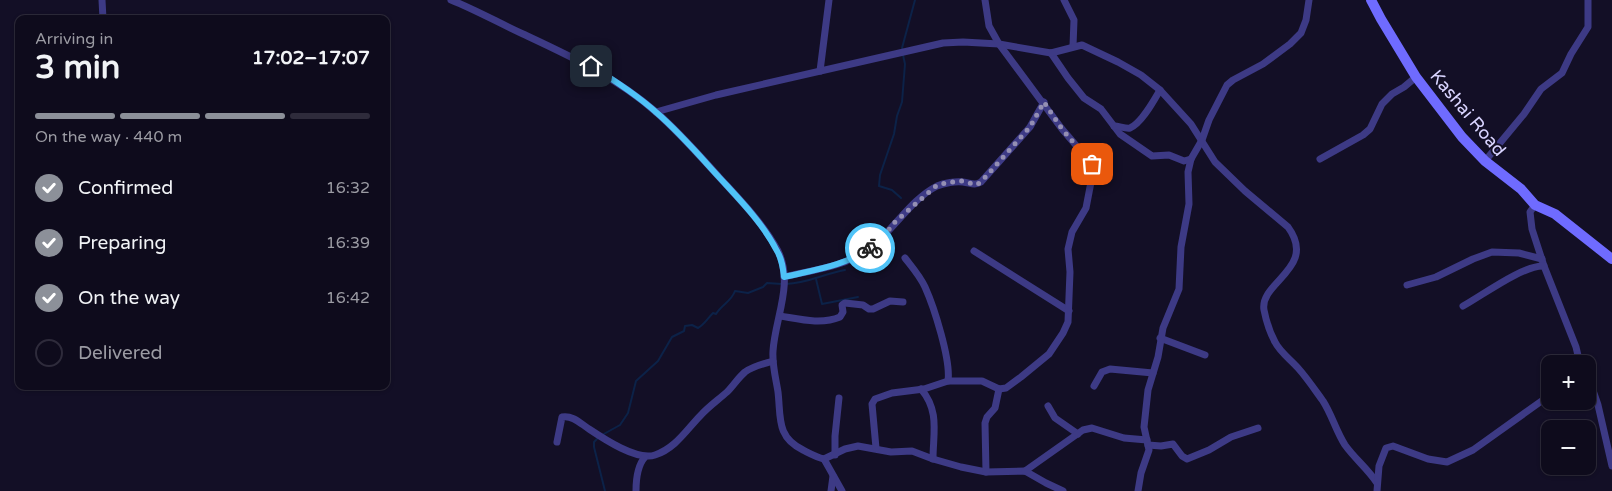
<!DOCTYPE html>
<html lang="en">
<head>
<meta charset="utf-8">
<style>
	:root { --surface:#0e0b1c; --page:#171425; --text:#f1f3f6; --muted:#9b9ba3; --line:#2e2b3b; --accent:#8c9099 }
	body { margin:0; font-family:"Varela Round",sans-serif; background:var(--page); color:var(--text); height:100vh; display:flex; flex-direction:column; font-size:19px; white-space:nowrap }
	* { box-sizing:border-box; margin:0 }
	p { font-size:16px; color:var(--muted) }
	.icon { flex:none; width:28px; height:28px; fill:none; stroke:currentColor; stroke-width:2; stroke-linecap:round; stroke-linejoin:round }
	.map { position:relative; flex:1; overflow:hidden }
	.sheet { position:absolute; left:15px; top:15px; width:375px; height:375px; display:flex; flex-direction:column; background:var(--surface); border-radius:10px; box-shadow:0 1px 4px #0004,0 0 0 1px var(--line) }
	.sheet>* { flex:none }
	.controls { position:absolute; left:1541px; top:355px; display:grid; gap:10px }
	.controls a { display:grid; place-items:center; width:55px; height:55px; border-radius:10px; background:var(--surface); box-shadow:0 1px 4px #0004,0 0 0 1px var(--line); font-size:25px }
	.pin { position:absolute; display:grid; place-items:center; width:42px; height:42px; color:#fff; margin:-21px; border-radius:10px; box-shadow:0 2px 8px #0006 }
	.courier { position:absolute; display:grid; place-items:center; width:50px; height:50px; margin:-25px; border:4px solid #4fc3f7; border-radius:50%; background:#fff; color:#222; box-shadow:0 1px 6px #0007 }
	.summary em { font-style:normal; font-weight:800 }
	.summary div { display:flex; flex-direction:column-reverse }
	.summary { display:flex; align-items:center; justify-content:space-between; height:85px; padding:0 20px }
	h1 { font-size:32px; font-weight:800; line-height:38px }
	.bar { display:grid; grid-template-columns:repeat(4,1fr); gap:8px 5px; align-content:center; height:60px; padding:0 20px }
	.bar i { height:6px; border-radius:4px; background:var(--line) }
	.bar .active { background:var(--accent) }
	.bar p { grid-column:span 4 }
	ol { padding:0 20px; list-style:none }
	li { display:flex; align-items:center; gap:15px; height:55px }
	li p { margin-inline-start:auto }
	li .icon { padding:5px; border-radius:50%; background:var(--accent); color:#fff; stroke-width:4 }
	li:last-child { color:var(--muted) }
	li i { width:28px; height:28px; border:2px solid var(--line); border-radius:50% }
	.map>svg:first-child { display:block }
</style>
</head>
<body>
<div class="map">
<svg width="1612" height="491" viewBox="0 0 1612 491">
	<rect width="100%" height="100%" fill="#130f26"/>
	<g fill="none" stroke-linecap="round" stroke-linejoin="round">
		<!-- stream -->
		<g stroke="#0c2248" stroke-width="2">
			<path d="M903,50L902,48L915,0"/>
			<path d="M901,198L892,190L879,186L880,175L894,134L897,116L902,102L905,64L903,55"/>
			<path d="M816,279L822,304L858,297"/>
			<path d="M786,284C809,283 823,274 845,270"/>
			<path d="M602,435L620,425L628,413L636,381L658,361L672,337L684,331L685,326L692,325L698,328C704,325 708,318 713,313L716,314C722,304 731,302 735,291L748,293L763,287L767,283L782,284"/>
			<path d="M598,438L594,442V447L605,491"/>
		</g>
		<!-- street -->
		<g stroke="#3d3a85" stroke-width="7">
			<path d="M102,0L103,19"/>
			<path d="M451,0C476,10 499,23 523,34C570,56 616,77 656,112C679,132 699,155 719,177C740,200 763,223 778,251C794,284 775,318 773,351C772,365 776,379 778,392C781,417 776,437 803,450C809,453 816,457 824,459L845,449L858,446L891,452L912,451L933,459L961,467L986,472L1025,471L1046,483L1063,491"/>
			<path d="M1064,0L1074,20L1073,46"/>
			<path d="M1051,53L1068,78L1084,98L1101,109L1120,134L1152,156L1169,155L1184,161L1191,159"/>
			<path d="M820,71L829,0"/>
			<path d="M656,112L716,95L943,43L963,42L999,44L1051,53L1082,45L1118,62L1141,75L1160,90L1191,124L1215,162L1245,191L1288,227C1318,268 1259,282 1264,310C1266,320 1270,333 1275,342C1280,352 1290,359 1298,368C1307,378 1315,390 1323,401C1332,415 1336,431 1345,445C1355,459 1368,469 1377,483"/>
			<path d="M1114,126C1119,126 1126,129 1130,128C1142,123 1154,100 1160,90"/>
			<path d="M1320,159L1363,135L1370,129L1382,104L1392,94L1404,87L1416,77"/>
			<path d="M1485,161L1524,114L1541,89L1562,73L1571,54L1588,27V0"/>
			<path d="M1535,205L1530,212L1532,229L1544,266L1576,347L1580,364"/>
			<path d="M974,251L1069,311"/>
			<path d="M905,258C912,267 920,276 925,287C934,307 951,360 948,381"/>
			<path d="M784,277C812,270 846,267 870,248C894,230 910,200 937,186C944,183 956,181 963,182C971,183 974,186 981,182L1030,127L1044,102"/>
			<path d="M1407,285L1436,277L1473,259L1492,252L1519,253L1542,259"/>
			<path d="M1463,306C1483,295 1523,265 1544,266"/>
			<path d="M780,316C799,319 821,325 840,317L843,312L842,305L845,303L863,305L869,309H873L890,301L903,302"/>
			<path d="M1160,338L1205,355"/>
			<path d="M1588,376L1598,405L1612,466"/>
			<path d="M1094,386L1102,372L1110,369L1153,373"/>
			<path d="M921,389C940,411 933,434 933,459"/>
			<path d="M1048,406L1055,418L1078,434"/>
			<path d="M557,442L562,417C573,415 581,424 589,429C604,439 637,461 655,455C676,448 687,429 701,415C708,407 718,400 727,392C733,386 738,378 745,372C753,366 763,364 773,361"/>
			<path d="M1148,445L1161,446L1173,444L1182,456L1187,459L1209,450L1231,437L1258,428"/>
			<path d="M876,448L872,404L875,399L892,393L924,389L948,381H982L999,389L1006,388L1021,377L1049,354L1063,333L1068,322L1070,272L1068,249L1072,232L1086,208L1091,182L1092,164L1062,129L999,44L989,26L985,0"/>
			<path d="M835,455V436L839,398"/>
			<path d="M824,459L842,491"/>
			<path d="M1025,471L1083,430L1092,428L1124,438L1147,440"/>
			<path d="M986,472L985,423L987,417L995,408L999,389"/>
			<path d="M636,491C636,479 637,466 645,457"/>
			<path d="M831,491L833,476"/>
			<path d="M1138,491L1141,473L1149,450L1144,427L1148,390L1158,357L1163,328L1179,289L1181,247L1189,204L1188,172L1191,159L1202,140L1209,120L1227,85L1233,80L1263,64L1290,44L1301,33L1306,20L1309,0"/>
			<path d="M1377,491L1379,466L1386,448L1393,446L1428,459L1447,462L1473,450L1550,395"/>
		</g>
		<!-- secondary -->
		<path stroke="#6f6bff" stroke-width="10" d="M1371,0L1381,19L1416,77L1462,137L1485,161L1521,189L1535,205L1555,214L1612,259"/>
	</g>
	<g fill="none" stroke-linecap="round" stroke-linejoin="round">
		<!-- done -->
		<path stroke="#948fb3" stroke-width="5" stroke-dasharray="0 9" d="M870,248L882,238L895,222L936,186L945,183L962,181L976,185L981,182L1030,127L1044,102L1062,129L1092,164"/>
		<!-- route -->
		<path stroke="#4fc3f7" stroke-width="6" d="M591,66C614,80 637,95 657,113C679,132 698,154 718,176C739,199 763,223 777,251C782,259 783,268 784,277C813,270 845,266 870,248"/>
	</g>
	<g text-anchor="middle" stroke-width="4" stroke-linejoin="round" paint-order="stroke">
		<!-- street labels -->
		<g font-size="18" fill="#d9d4ff" stroke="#130f26">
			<text transform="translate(1468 113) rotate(50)" y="6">Kashai Road</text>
		</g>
	</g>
</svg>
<div class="controls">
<a>+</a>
<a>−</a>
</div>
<div class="pin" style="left:1092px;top:164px;background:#ea580c"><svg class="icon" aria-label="bag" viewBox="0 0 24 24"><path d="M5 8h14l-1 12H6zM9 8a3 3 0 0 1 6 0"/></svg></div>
<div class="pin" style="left:591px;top:66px;background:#1f2937"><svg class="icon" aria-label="home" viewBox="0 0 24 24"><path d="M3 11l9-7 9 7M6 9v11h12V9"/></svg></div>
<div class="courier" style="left:870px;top:248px"><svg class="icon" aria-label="bike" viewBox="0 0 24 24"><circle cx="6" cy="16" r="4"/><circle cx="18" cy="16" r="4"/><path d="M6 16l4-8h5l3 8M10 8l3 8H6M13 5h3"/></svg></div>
<section class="sheet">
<div class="summary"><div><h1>3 min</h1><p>Arriving in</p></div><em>17:02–17:07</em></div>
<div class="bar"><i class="active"></i><i class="active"></i><i class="active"></i><i></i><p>On the way · 440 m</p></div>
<ol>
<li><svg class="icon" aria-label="check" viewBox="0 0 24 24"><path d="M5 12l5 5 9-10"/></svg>Confirmed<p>16:32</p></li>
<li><svg class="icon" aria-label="check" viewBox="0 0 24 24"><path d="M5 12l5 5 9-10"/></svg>Preparing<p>16:39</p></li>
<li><svg class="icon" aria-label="check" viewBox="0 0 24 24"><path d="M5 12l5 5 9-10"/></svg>On the way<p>16:42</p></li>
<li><i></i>Delivered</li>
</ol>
</section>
</div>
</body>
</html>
